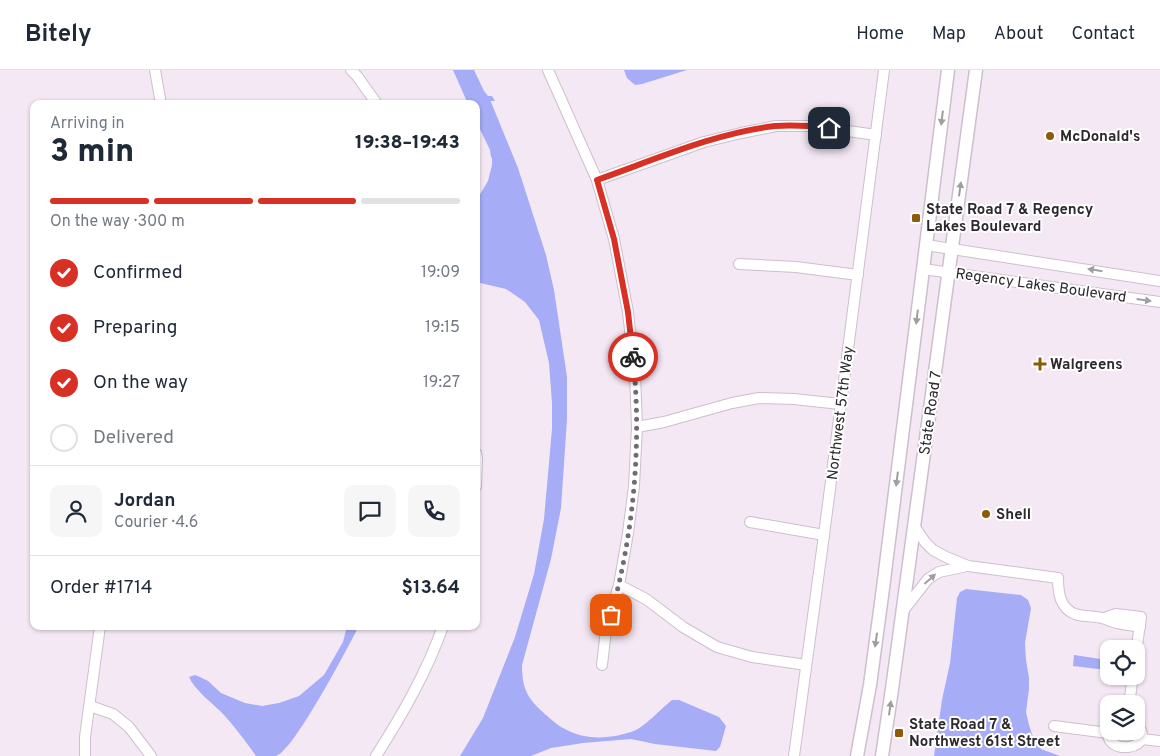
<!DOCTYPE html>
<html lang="en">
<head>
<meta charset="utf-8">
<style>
	:root { --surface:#fff; --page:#f6f6f7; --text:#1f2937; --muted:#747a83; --line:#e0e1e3; --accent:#d93025 }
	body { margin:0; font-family:Overpass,sans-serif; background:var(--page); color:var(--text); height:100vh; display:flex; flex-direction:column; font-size:19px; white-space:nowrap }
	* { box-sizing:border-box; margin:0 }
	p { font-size:16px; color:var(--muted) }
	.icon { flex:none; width:28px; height:28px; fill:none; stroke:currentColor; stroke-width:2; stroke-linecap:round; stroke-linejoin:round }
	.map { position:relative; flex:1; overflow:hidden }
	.details { position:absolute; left:30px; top:30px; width:450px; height:530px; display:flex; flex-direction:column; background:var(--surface); border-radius:10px; box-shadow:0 1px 4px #0004 }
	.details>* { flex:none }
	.controls { position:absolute; left:1100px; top:570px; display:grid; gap:10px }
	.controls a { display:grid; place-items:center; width:45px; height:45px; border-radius:10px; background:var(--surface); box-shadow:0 1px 4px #0004; font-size:25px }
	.pin { position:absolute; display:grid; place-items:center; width:42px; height:42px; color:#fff; margin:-21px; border-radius:10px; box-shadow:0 2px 8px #0006 }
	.courier { position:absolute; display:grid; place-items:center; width:50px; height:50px; margin:-25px; border:4px solid #d93025; border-radius:50%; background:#fff; color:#222; box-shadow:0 1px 6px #0007 }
	.overview em { font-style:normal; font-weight:800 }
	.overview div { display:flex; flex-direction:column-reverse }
	.overview { display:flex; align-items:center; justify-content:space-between; height:85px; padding:0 20px }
	h1 { font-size:32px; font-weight:800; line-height:38px }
	.bar { display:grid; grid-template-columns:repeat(4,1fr); gap:8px 5px; align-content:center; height:60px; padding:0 20px }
	.bar i { height:6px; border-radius:4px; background:var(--line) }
	.bar .current { background:var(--accent) }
	.bar p { grid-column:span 4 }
	.line { display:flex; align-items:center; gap:12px; padding:0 20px; border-top:1px solid var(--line) }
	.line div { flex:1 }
	.round { display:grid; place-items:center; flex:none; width:52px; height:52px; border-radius:10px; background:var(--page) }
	ol { padding:0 20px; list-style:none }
	li { display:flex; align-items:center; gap:15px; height:55px }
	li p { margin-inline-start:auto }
	li .icon { padding:5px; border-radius:50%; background:var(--accent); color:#fff; stroke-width:4 }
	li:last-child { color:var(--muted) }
	li i { width:28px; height:28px; border:2px solid var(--line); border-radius:50% }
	header { display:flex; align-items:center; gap:30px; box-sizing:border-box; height:70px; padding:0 25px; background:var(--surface); border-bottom:1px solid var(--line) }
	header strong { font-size:24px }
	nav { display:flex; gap:28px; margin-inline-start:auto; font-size:18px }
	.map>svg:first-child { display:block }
</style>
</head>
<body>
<header>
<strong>Bitely</strong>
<nav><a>Home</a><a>Map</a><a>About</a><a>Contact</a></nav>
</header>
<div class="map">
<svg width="1160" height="686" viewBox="0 0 1160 686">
	<rect width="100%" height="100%" fill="#f4e8f5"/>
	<!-- water -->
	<g fill="#a6acf6">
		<path d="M453,0H474L484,21L488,26H492L495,31H491V32L518,98L546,185L554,220L567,307V349L561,438L551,489L522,595C522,620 528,629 546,645C552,650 558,656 565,659C586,671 614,669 636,660C645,656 663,637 672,630H679L719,647L726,656L720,677L716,681L655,674L631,669L583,673L551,678L531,686H460L483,648L515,567L534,504L544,449L552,359V333L549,293L539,250L525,232L506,219L476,212V131L488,111L492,95V88L491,87L490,80L476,51V34H468Z"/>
		<path d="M624,0H687L642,14L635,15L627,8Z"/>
		<path d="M966,519L1021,525L1028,530L1031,538L1025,573L1026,590L1029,608V619L1026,642L1029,655L1034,670L1041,679L1060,686H934L942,630L950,593L957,528L960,522Z"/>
		<path d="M347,556H359C348,577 294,681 276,686C270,686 262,686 256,686C246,672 236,658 224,645C214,634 195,621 189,607L195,605L200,607L208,611L221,623L245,633L262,636L279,633L299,626L324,605L343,572Z"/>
		<path d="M1074,585L1107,590L1106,600L1073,596Z"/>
	</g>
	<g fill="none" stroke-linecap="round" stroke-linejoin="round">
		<defs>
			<g id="minor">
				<path d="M155,0L161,34"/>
				<path d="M351,0L357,6L377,34"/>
				<path d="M548,0L597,110L614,169L628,242L635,305L637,357L634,416L628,463L619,515L606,560L602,595"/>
				<path d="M597,110L704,72L741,63L776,56H813L876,65"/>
				<path d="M926,175L1160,211"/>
				<path d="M739,194L796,197L858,205"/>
				<path d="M923,199L1160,232"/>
				<path d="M637,357L664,352L732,333L759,328L794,329L840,334"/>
				<path d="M476,383L477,389L476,416"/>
				<path d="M750,452L824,465"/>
				<path d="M914,456L925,472L933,480L946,487L968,496L1058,508C1058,523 1060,538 1075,544C1084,547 1094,546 1102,548C1107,549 1112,552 1117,553C1124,555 1132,555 1140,557"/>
				<path d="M619,515L646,529L683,557L717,577L752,587L806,595"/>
				<path d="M903,541L928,509L939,502L967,496"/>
				<path d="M1104,548L1116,544L1141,547L1136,583"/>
				<path d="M1129,634L1133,606"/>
				<path d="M90,636L113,644L129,657L151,686"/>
				<path d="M1054,656L1108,663"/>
				<path d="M1109,661C1103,686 1160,681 1136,653"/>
				<path d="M1142,669L1160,671"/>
				<path d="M85,686V667L100,556"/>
				<path d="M376,686C402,645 427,602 443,556"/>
				<path d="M794,686L824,465L884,0"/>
			</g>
			<g id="major">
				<path d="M857,686L870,615L883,518L948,0"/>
				<path d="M882,686L892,619L976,0"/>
			</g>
		</defs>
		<!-- minor casing -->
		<use href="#minor" stroke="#cbc0cc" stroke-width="12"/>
		<!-- major casing -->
		<use href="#major" stroke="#cbc0cc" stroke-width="15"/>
		<!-- minor -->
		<use href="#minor" stroke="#fff" stroke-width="10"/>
		<!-- major -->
		<use href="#major" stroke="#fff" stroke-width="12"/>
	</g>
	<!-- one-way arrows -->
	<defs><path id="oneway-solid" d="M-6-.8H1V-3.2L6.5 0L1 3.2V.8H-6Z" transform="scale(1.25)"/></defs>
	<g fill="#a09ea0">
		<use href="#oneway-solid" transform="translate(942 48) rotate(97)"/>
		<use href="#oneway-solid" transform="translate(960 119) rotate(-82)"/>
		<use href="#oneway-solid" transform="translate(1095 200) rotate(-171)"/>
		<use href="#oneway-solid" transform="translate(1144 230) rotate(8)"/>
		<use href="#oneway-solid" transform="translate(917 247) rotate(97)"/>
		<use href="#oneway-solid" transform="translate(897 409) rotate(97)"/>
		<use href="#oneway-solid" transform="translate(930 509) rotate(-42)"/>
		<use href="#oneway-solid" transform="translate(876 570) rotate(98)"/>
		<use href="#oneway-solid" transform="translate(890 638) rotate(-82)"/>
	</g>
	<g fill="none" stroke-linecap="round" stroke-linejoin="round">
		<!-- done -->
		<path stroke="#726b72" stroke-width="5" stroke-dasharray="0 9" d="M611,545C634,462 642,373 633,287"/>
		<!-- route -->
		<path stroke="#d93025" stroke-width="6" d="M633,287L628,242L614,169L597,110C654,90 715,63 775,56C793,55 812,56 829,58"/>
	</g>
	<!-- markers -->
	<g fill="#8e5b09" stroke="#fff" stroke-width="2">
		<circle cx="1050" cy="66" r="5"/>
		<rect x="911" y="143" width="10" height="10" rx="2.5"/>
		<path d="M1037.5 286.5h5v5h5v5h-5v5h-5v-5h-5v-5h5z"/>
		<circle cx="986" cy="444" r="5"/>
		<rect x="894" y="658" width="10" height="10" rx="2.5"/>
	</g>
	<g text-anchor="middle" stroke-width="4" stroke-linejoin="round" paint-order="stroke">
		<!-- poi labels -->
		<g font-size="15" font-weight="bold" fill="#2c282c" stroke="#fff" text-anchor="start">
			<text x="1060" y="71">McDonald's</text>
			<text x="926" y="144">State Road 7 &amp; Regency<tspan x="926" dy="17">Lakes Boulevard</tspan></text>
			<text x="1050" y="299">Walgreens</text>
			<text x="996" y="449">Shell</text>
			<text x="909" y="659">State Road 7 &amp;<tspan x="909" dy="17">Northwest 61st Street</tspan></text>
		</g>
		<!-- street labels -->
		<g font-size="15" fill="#2c282c" stroke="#fff">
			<text transform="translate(1041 215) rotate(8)" y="5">Regency Lakes Boulevard</text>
			<text transform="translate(840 343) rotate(-83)" y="5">Northwest 57th Way</text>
			<text transform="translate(930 343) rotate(-82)" y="5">State Road 7</text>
		</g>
	</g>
</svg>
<div class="controls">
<a><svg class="icon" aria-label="locate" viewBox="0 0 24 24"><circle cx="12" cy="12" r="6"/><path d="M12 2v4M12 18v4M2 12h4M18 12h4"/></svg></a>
<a><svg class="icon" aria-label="layers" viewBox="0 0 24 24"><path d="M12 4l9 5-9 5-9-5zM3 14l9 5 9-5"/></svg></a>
</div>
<div class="pin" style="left:611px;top:545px;background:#ea580c"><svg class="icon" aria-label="bag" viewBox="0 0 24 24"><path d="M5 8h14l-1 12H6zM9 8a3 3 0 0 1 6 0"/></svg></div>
<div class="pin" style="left:829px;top:58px;background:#1f2937"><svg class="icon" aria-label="home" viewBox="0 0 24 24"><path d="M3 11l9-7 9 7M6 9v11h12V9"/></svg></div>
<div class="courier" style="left:633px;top:287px"><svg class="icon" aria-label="bike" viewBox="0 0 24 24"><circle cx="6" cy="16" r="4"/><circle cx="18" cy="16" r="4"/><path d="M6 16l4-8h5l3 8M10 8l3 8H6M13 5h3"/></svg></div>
<section class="details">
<div class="overview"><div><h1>3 min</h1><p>Arriving in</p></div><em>19:38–19:43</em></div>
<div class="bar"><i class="current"></i><i class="current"></i><i class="current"></i><i></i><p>On the way · 300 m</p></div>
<ol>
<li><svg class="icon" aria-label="check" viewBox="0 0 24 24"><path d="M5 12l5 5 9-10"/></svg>Confirmed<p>19:09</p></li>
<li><svg class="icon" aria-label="check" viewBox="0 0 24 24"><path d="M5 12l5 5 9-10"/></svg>Preparing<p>19:15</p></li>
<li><svg class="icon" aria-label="check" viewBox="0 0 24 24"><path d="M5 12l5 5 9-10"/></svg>On the way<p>19:27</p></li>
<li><i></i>Delivered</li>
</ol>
<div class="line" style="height:90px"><a class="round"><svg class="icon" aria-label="person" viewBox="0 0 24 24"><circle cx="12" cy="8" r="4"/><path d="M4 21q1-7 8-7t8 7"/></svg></a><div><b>Jordan</b><p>Courier · 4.6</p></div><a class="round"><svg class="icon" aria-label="chat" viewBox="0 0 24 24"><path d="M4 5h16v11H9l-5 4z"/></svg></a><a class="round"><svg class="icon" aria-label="phone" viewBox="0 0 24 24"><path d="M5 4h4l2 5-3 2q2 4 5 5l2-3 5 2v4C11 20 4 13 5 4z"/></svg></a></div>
<div class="line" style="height:65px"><div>Order #1714</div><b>$13.64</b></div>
</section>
</div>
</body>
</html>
